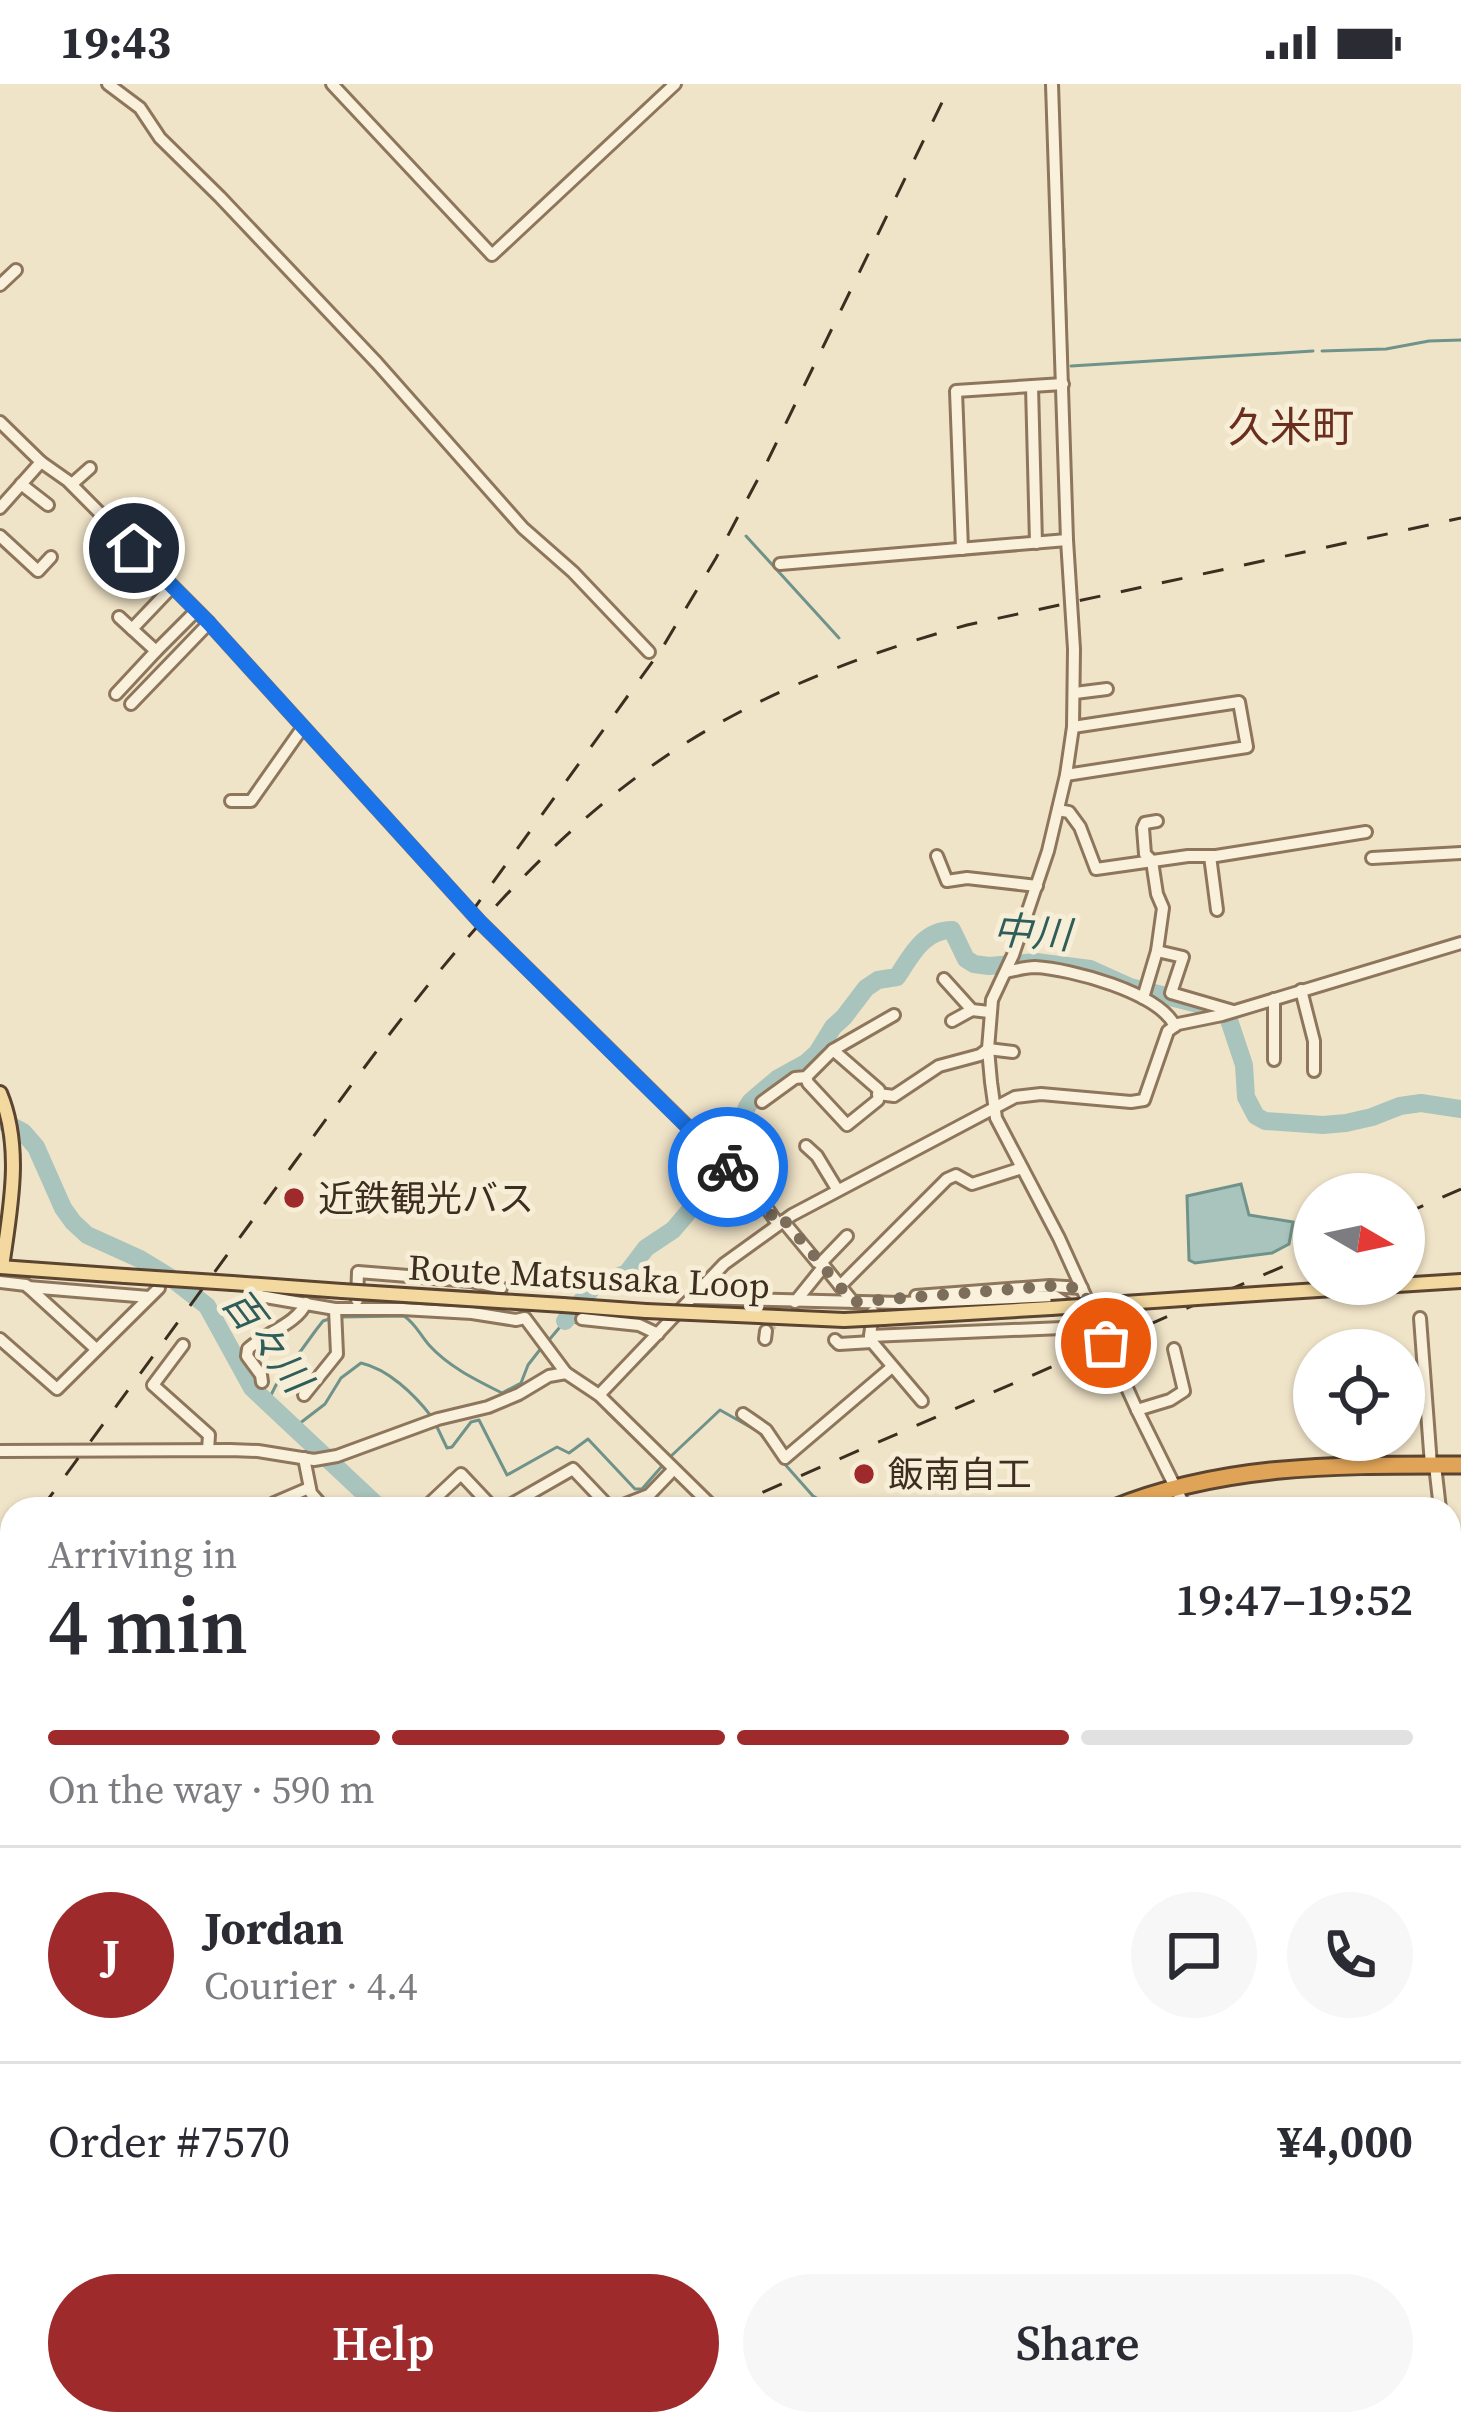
<!DOCTYPE html>
<html lang="en">
<head>
<meta charset="utf-8">
<style>
	:root { --surface:#fff; --page:#f7f7f7; --text:#2b2b33; --muted:#7c7c81; --line:#e1e1e2; --accent:#9e2a2b }
	body { margin:0; font-family:"Source Serif 4","Noto Sans JP",serif; background:var(--page); color:var(--text); height:100vh; display:flex; flex-direction:column; font-size:45px; white-space:nowrap }
	* { box-sizing:border-box; margin:0 }
	p { font-size:39px; color:var(--muted) }
	.icon { flex:none; width:66px; height:66px; fill:none; stroke:currentColor; stroke-width:2; stroke-linecap:round; stroke-linejoin:round }
	.map { position:relative; flex:1; overflow:hidden }
	.sheet { position:absolute; left:0px; top:1413px; width:1461px; height:939px; display:flex; flex-direction:column; background:var(--surface); border-radius:36px 36px 0 0; box-shadow:0 3px 9px #0004 }
	.sheet>* { flex:none }
	.needle { width:78px; rotate:99deg }
	.controls { position:absolute; left:1293px; top:1089px; display:grid; gap:24px }
	.controls a { display:grid; place-items:center; width:132px; height:132px; border-radius:50%; background:var(--surface); box-shadow:0 3px 9px #0004; font-size:60px }
	.pin { position:absolute; display:grid; place-items:center; width:102px; height:102px; color:#fff; margin:-51px; border:6px solid #fff; border-radius:50%; box-shadow:0 3px 12px #0007 }
	.courier { position:absolute; display:grid; place-items:center; width:120px; height:120px; margin:-60px; border:9px solid #1a73e8; border-radius:50%; background:#fff; color:#222; box-shadow:0 3px 15px #0007 }
	.overview em { font-style:normal; font-weight:600 }
	.overview div { display:flex; flex-direction:column-reverse }
	.overview { display:flex; align-items:center; justify-content:space-between; height:204px; padding:0 48px }
	h1 { font-size:78px; font-weight:600; line-height:90px }
	.bar { display:grid; grid-template-columns:repeat(4,1fr); gap:18px 12px; align-content:center; height:144px; padding:0 48px }
	.bar i { height:15px; border-radius:9px; background:var(--line) }
	.bar .current { background:var(--accent) }
	.bar p { grid-column:span 4 }
	.line { display:flex; align-items:center; gap:30px; padding:0 48px; border-top:3px solid var(--line) }
	.line div { flex:1 }
	.round { display:grid; place-items:center; flex:none; width:126px; height:126px; border-radius:63px; background:var(--page) }
	.cta { display:flex; gap:24px; margin-top:auto; padding:24px 48px }
	.cta a { flex:1; height:138px; border-radius:72px; background:var(--accent); color:#fff; font-size:48px; font-weight:600; line-height:138px; text-align:center }
	.cta a+a { background:var(--page); color:var(--text) }
	.status { display:flex; justify-content:space-between; align-items:center; height:84px; padding:0 60px; background:var(--surface); direction:ltr }
	.status svg { height:33px; fill:currentColor }
	.map>svg:first-child { display:block }
</style>
</head>
<body>
<div class="status"><b>19:43</b><svg viewBox="0 0 49 12"><path d="M0 12V9h3v3zM5 12V6h3v6zM10 12V3h3v9zM15 12V0h3v12zM26 1h20v11H26zM47 4h2v5h-2z"/></svg></div>
<div class="map">
<svg width="1461" height="2351" viewBox="0 0 1461 2351">
	<rect width="100%" height="100%" fill="#f0e4c8"/>
	<!-- water -->
	<path fill="#a9c4bc" stroke="#6f938a" stroke-width="3" d="M1241,1100L1249,1131L1293,1138L1289,1160L1272,1169L1195,1179L1189,1176L1187,1112Z"/>
	<g fill="none" stroke-linecap="round" stroke-linejoin="round">
		<!-- stream -->
		<g stroke="#6f938a" stroke-width="3">
			<path d="M1046,0L1049,82"/>
			<path d="M1064,165L1067,272"/>
			<path d="M1322,267L1386,265L1429,257L1461,256"/>
			<path d="M1071,282L1313,267"/>
			<path d="M746,452L839,554"/>
			<path d="M341,1233L404,1232C416,1240 420,1251 429,1261C449,1283 476,1296 502,1309L521,1299L528,1281L542,1263"/>
			<path d="M549,1256L565,1237L578,1239"/>
			<path d="M615,1302L656,1261"/>
			<path d="M268,1317L276,1301L316,1246L323,1237L332,1234"/>
			<path d="M607,1328L639,1359"/>
			<path d="M295,1343L325,1320L341,1294L361,1279C388,1285 414,1310 431,1332"/>
			<path d="M437,1343L447,1364L452,1363L471,1338L479,1336L507,1391L557,1363L569,1369L588,1355L635,1405H642L663,1381"/>
			<path d="M648,1352L659,1363"/>
			<path d="M670,1373L720,1326L759,1348L772,1365"/>
			<path d="M782,1377L813,1412L836,1425"/>
			<path d="M1449,1566L1461,1565"/>
			<path d="M1449,1866L1461,1865"/>
			<path d="M615,2340L623,2351"/>
		</g>
		<!-- river -->
		<g stroke="#a9c4bc" stroke-width="18">
			<path d="M0,1036L23,1048L36,1063L63,1124L73,1138L87,1151L140,1175L171,1194L207,1222L252,1304L381,1425"/>
			<path d="M565,1237L594,1202L627,1189L646,1164L673,1146L696,1119L738,1048L747,1023L751,1017L777,995L806,979L817,969L833,943L844,933L866,904L878,896L897,893C911,872 923,846 952,846L966,875L974,880L989,882L1036,878L1090,885L1130,903L1222,926L1229,936L1244,981L1246,1013L1256,1032L1265,1037L1323,1041L1346,1039L1372,1033L1400,1022L1421,1019L1461,1025"/>
			<path d="M1443,2340L1450,2351"/>
		</g>
		<!-- minor-tunnel -->
		<path stroke="#ccc0a6" stroke-width="10" stroke-dasharray="10 5" stroke-linecap="butt" d="M766,1247L789,1225"/>
		<defs>
			<g id="minor">
				<path d="M108,0L140,24L160,54L220,113L377,279L523,444L573,488L649,568"/>
				<path d="M332,0L492,171L675,0"/>
				<path d="M1052,0L1067,456L1074,565L1073,643L1066,691L1048,767L1013,871L992,916L988,965L991,998L996,1034L1059,1154L1137,1326L1186,1425"/>
				<path d="M0,201L16,186"/>
				<path d="M1032,302L1036,459"/>
				<path d="M0,338L41,378L68,397L209,539L481,839L759,1113L778,1140"/>
				<path d="M21,400L48,421"/>
				<path d="M72,400L90,384"/>
				<path d="M0,424L41,378"/>
				<path d="M0,452L38,487L51,473"/>
				<path d="M962,465L956,307L1063,300"/>
				<path d="M780,480L1067,456"/>
				<path d="M119,533L132,545L172,503"/>
				<path d="M132,545L156,567L196,527"/>
				<path d="M1075,609L1107,605"/>
				<path d="M116,610L156,567"/>
				<path d="M131,620L209,539"/>
				<path d="M1066,691L1247,663L1239,618L1073,643"/>
				<path d="M231,717H251L303,643"/>
				<path d="M1058,726L1069,728L1080,743L1096,785L1188,772H1216L1366,748"/>
				<path d="M937,772L947,797L967,794L1037,802"/>
				<path d="M1210,772L1217,826"/>
				<path d="M1372,774L1461,769"/>
				<path d="M1157,867L1183,873L1171,909L1233,927"/>
				<path d="M1006,888C1016,886 1025,883 1035,883C1071,885 1158,908 1175,942"/>
				<path d="M944,895L972,926L989,928"/>
				<path d="M1301,906L1314,957V987"/>
				<path d="M1143,914L1157,867L1163,824L1157,810L1152,777L1145,770L1143,744L1145,739L1157,737"/>
				<path d="M952,937L972,926"/>
				<path d="M833,966L894,931"/>
				<path d="M1274,976V915"/>
				<path d="M878,1010L894,1012L939,982L980,971L988,965L1013,968"/>
				<path d="M762,1018L795,994L806,993L808,999L847,1041L878,1016L879,1006L833,966L806,993"/>
				<path d="M806,1062L817,1072L837,1105"/>
				<path d="M783,1137L817,1178L824,1182"/>
				<path d="M821,1179L847,1152"/>
				<path d="M0,1198L26,1201L96,1265"/>
				<path d="M251,1200L260,1212L335,1225H402L472,1229L516,1236L525,1234L566,1289"/>
				<path d="M840,1202L947,1095L956,1091L972,1100L1022,1084"/>
				<path d="M28,1203L149,1213"/>
				<path d="M916,1212L1050,1202L1082,1204"/>
				<path d="M695,1214L901,1219L1054,1212L1071,1223"/>
				<path d="M357,1216L358,1188L471,1197L501,1204"/>
				<path d="M795,1218L824,1182L853,1218H856"/>
				<path d="M873,1228L870,1252L872,1258L922,1317"/>
				<path d="M1420,1234L1431,1381"/>
				<path d="M582,1235L639,1241L658,1250"/>
				<path d="M870,1252L1086,1243L1097,1238"/>
				<path d="M0,1255L57,1305L159,1204"/>
				<path d="M765,1255L766,1247"/>
				<path d="M835,1256L839,1260L872,1258"/>
				<path d="M183,1261L153,1301L209,1351L208,1366"/>
				<path d="M262,1298L261,1291L247,1272L248,1265C265,1249 297,1240 306,1219"/>
				<path d="M304,1311L337,1270L335,1225"/>
				<path d="M599,1311L724,1180L792,1131L1015,1013L1041,1010L1131,1018L1144,1016L1168,947L1178,940L1222,931L1461,859"/>
				<path d="M1137,1326L1170,1316L1184,1307L1174,1265"/>
				<path d="M743,1330L766,1346L785,1374L892,1283"/>
				<path d="M0,1367L230,1366L258,1367L314,1376L337,1372L438,1335L488,1323L519,1310L549,1292L566,1289L599,1311L715,1425"/>
				<path d="M304,1374L311,1409L325,1425"/>
				<path d="M1435,1381L1440,1425"/>
				<path d="M268,1425L274,1419L309,1404"/>
				<path d="M432,1425L428,1421L461,1390L494,1425"/>
				<path d="M503,1425L573,1385L611,1425"/>
				<path d="M613,1425L649,1411L673,1386"/>
				<path d="M1449,1702L1461,1701"/>
				<path d="M1449,1996L1461,2022"/>
				<path d="M0,2027L12,2058"/>
				<path d="M1449,2046L1461,2043"/>
				<path d="M1449,2087L1461,2084"/>
				<path d="M0,2127L12,2126"/>
				<path d="M1449,2216L1461,2214"/>
				<path d="M0,2217L12,2247"/>
				<path d="M1449,2271L1461,2268"/>
				<path d="M136,2340L143,2351"/>
				<path d="M270,2351L287,2340"/>
			</g>
			<g id="major">
				<path d="M0,1009C23,1064 10,1126 2,1183"/>
				<path d="M0,1183L125,1192"/>
				<path d="M232,1199L342,1207"/>
				<path d="M1271,1209L1461,1197"/>
				<path d="M563,1221L646,1227"/>
				<path d="M884,1234L1051,1224"/>
			</g>
			<g id="highway">
				<path d="M1112,1425C1225,1379 1341,1381 1461,1381"/>
				<path d="M0,1914L12,1909"/>
			</g>
		</defs>
		<!-- minor casing -->
		<use href="#minor" stroke="#8d765c" stroke-width="16"/>
		<!-- major casing -->
		<use href="#major" stroke="#5b4430" stroke-width="18"/>
		<!-- highway casing -->
		<use href="#highway" stroke="#5b4430" stroke-width="21"/>
		<!-- minor -->
		<use href="#minor" stroke="#faf1dc" stroke-width="10"/>
		<!-- major -->
		<use href="#major" stroke="#f3d9a0" stroke-width="12"/>
		<!-- highway -->
		<use href="#highway" stroke="#e0a458" stroke-width="15"/>
		<!-- rail -->
		<g stroke="#3d2e20" stroke-width="3" stroke-dasharray="21 21" stroke-linecap="butt">
			<path d="M468,833L661,566L716,474L768,376L951,0"/>
			<path d="M1404,1130L1461,1105"/>
			<path d="M41,1425C125,1310 210,1195 294,1079C396,940 498,796 638,692C735,619 851,573 967,541L1461,434"/>
			<path d="M724,1425L1314,1169"/>
			<path d="M0,1472L12,1455"/>
			<path d="M0,1744L12,1739"/>
		</g>
		<defs>
			<g id="major-bridge">
				<path d="M125,1192L232,1199"/>
				<path d="M342,1207L563,1221"/>
				<path d="M1051,1224L1271,1209"/>
				<path d="M646,1227L844,1236L884,1234"/>
			</g>
		</defs>
		<!-- major-bridge casing -->
		<use href="#major-bridge" stroke="#5b4430" stroke-width="18" stroke-linecap="butt"/>
		<!-- major-bridge -->
		<use href="#major-bridge" stroke="#f3d9a0" stroke-width="12"/>
	</g>
	<g fill="none" stroke-linecap="round" stroke-linejoin="round">
		<!-- done -->
		<path stroke="#7c6e5b" stroke-width="12" stroke-dasharray="0 21.6" d="M728,1083L759,1113L778,1140L784,1136L853,1218L1050,1202L1082,1204L1106,1259"/>
		<!-- route -->
		<path stroke="#1a73e8" stroke-width="15" d="M134,464L209,539L481,839L728,1083"/>
	</g>
	<!-- markers -->
	<g fill="#9e2a2b" stroke="#f7eed8" stroke-width="4.5">
		<circle cx="294" cy="1114" r="12"/>
		<circle cx="864" cy="1390" r="12"/>
	</g>
	<g text-anchor="middle" stroke-width="10" stroke-linejoin="round" paint-order="stroke">
		<!-- poi labels -->
		<g font-size="36" fill="#3d2e20" stroke="#f7eed8" text-anchor="start">
			<text x="318" y="1127">近鉄観光バス</text>
			<text x="888" y="1403">飯南自工</text>
		</g>
		<!-- street labels -->
		<g font-size="36" fill="#3d2e20" stroke="#f7eed8">
			<text transform="translate(589 1192) rotate(3)" y="13">Route Matsusaka Loop</text>
		</g>
		<!-- water labels -->
		<g font-size="39" font-style="italic" fill="#2f5d5a" stroke="#f7eed8">
			<text transform="translate(1032 848) rotate(4)" y="14">中川</text>
			<text transform="translate(267 1256) rotate(53)" y="14">百々川</text>
		</g>
		<!-- quarter labels -->
		<g font-size="42" fill="#6b2e1e" stroke="#f7eed8">
			<text x="1291" y="358">久米町</text>
		</g>
	</g>
</svg>
<div class="controls">
<a><svg class="needle" viewBox="-14 -14 28 28"><path d="M0-13l5 13h-10z" fill="#e53935"/><path d="M0 13l5-13h-10z" fill="#7c7c81"/></svg></a>
<a><svg class="icon" aria-label="locate" viewBox="0 0 24 24"><circle cx="12" cy="12" r="6"/><path d="M12 2v4M12 18v4M2 12h4M18 12h4"/></svg></a>
</div>
<div class="pin" style="left:1106px;top:1259px;background:#ea580c"><svg class="icon" aria-label="bag" viewBox="0 0 24 24"><path d="M5 8h14l-1 12H6zM9 8a3 3 0 0 1 6 0"/></svg></div>
<div class="pin" style="left:134px;top:464px;background:#1f2937"><svg class="icon" aria-label="home" viewBox="0 0 24 24"><path d="M3 11l9-7 9 7M6 9v11h12V9"/></svg></div>
<div class="courier" style="left:728px;top:1083px"><svg class="icon" aria-label="bike" viewBox="0 0 24 24"><circle cx="6" cy="16" r="4"/><circle cx="18" cy="16" r="4"/><path d="M6 16l4-8h5l3 8M10 8l3 8H6M13 5h3"/></svg></div>
<section class="sheet">
<div class="overview"><div><h1>4 min</h1><p>Arriving in</p></div><em>19:47–19:52</em></div>
<div class="bar"><i class="current"></i><i class="current"></i><i class="current"></i><i></i><p>On the way · 590 m</p></div>
<div class="line" style="height:216px"><b class="round" style="background:var(--accent);color:#fff">J</b><div><b>Jordan</b><p>Courier · 4.4</p></div><a class="round"><svg class="icon" aria-label="chat" viewBox="0 0 24 24"><path d="M4 5h16v11H9l-5 4z"/></svg></a><a class="round"><svg class="icon" aria-label="phone" viewBox="0 0 24 24"><path d="M5 4h4l2 5-3 2q2 4 5 5l2-3 5 2v4C11 20 4 13 5 4z"/></svg></a></div>
<div class="line" style="height:156px"><div>Order #7570</div><b>¥4,000</b></div>
<div class="cta"><a>Help</a><a>Share</a></div>
</section>
</div>
</body>
</html>
